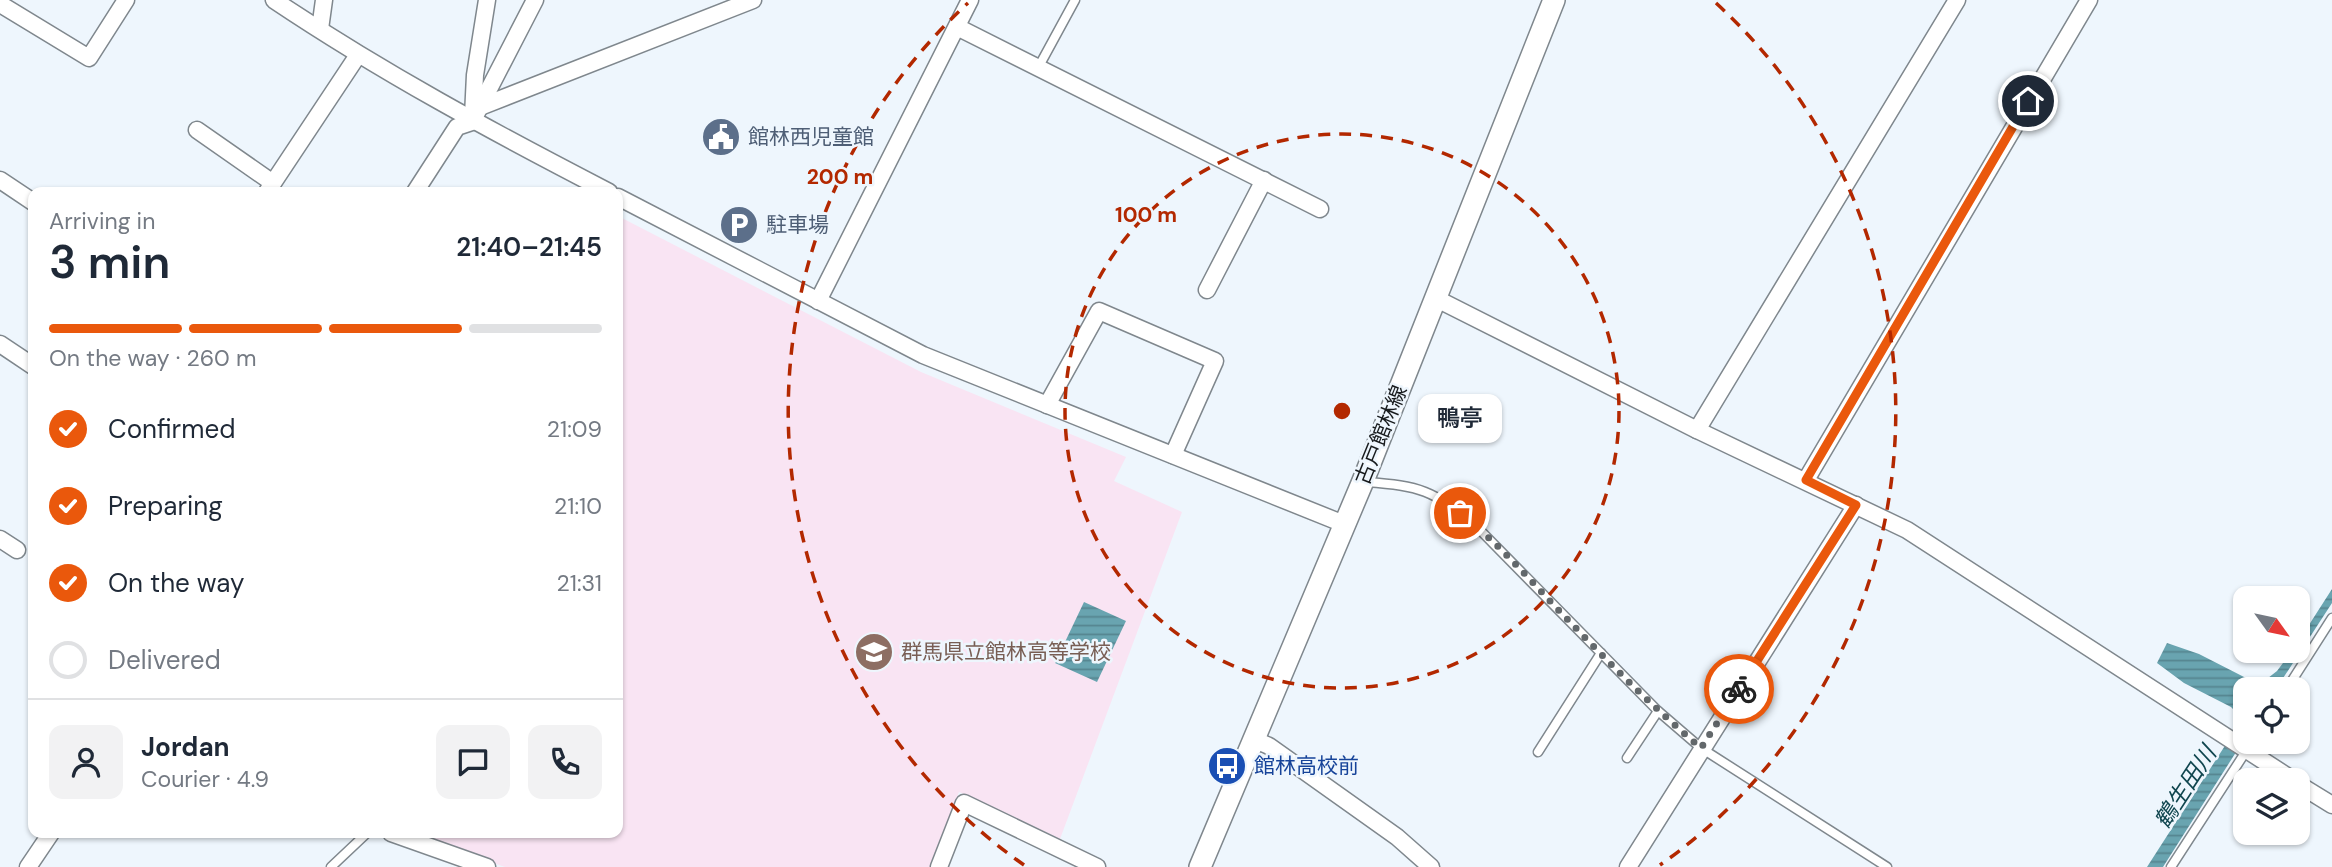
<!DOCTYPE html>
<html lang="en">
<head>
<meta charset="utf-8">
<style>
	:root { --surface:#fff; --page:#f2f2f3; --text:#1f2937; --muted:#747a83; --line:#e0e1e3; --accent:#ea580c }
	body { margin:0; font-family:"DM Sans","Noto Sans JP",sans-serif; background:var(--page); color:var(--text); height:100vh; display:flex; flex-direction:column; font-size:26px; white-space:nowrap }
	* { box-sizing:border-box; margin:0 }
	p { font-size:23px; color:var(--muted) }
	.icon { flex:none; width:38px; height:38px; fill:none; stroke:currentColor; stroke-width:2; stroke-linecap:round; stroke-linejoin:round }
	.map { position:relative; flex:1; overflow:hidden }
	.panel { position:absolute; left:28px; top:187px; width:595px; height:651px; display:flex; flex-direction:column; background:var(--surface); border-radius:14px; box-shadow:0 2px 5px #0004 }
	.panel>* { flex:none }
	.needle { width:46px; rotate:123deg }
	.controls { position:absolute; left:2233px; top:586px; display:grid; gap:14px }
	.controls a { display:grid; place-items:center; width:77px; height:77px; border-radius:14px; background:var(--surface); box-shadow:0 2px 5px #0004; font-size:35px }
	.pin { position:absolute; display:grid; place-items:center; width:60px; height:60px; color:#fff; margin:-30px; border:4px solid #fff; border-radius:50%; box-shadow:0 2px 7px #0007 }
	.courier { position:absolute; display:grid; place-items:center; width:70px; height:70px; margin:-35px; border:5px solid #ea580c; border-radius:50%; background:#fff; color:#222; box-shadow:0 2px 9px #0007 }
	.bubble { position:absolute; height:49px; border-radius:14px; background:var(--surface); box-shadow:0 2px 5px #0004; font-size:23px; font-weight:600; line-height:49px; text-align:center }
	.summary em { font-style:normal; font-weight:600 }
	.summary div { display:flex; flex-direction:column-reverse }
	.summary { display:flex; align-items:center; justify-content:space-between; height:119px; padding:0 21px }
	h1 { font-size:46px; font-weight:600; line-height:52px }
	.bar { display:grid; grid-template-columns:repeat(4,1fr); gap:10px 7px; align-content:center; height:84px; padding:0 21px }
	.bar i { height:9px; border-radius:5px; background:var(--line) }
	.bar .selected { background:var(--accent) }
	.bar p { grid-column:span 4 }
	.line { display:flex; align-items:center; gap:18px; padding:0 21px; border-top:2px solid var(--line) }
	.line div { flex:1 }
	.round { display:grid; place-items:center; flex:none; width:74px; height:74px; border-radius:14px; background:var(--page) }
	ol { padding:0 21px; list-style:none }
	li { display:flex; align-items:center; gap:21px; height:77px }
	li p { margin-inline-start:auto }
	li .icon { padding:7px; border-radius:50%; background:var(--accent); color:#fff; stroke-width:4 }
	li:last-child { color:var(--muted) }
	li i { width:38px; height:38px; border:4px solid var(--line); border-radius:50% }
	.map>svg:first-child { display:block }
</style>
</head>
<body>
<div class="map">
<svg width="2332" height="867" viewBox="0 0 2332 867">
	<defs>
		<pattern id="water-rules" width="6" height="5" patternUnits="userSpaceOnUse" patternTransform="scale(1.75)"><rect width="6" height="5" fill="#69a4b0"/><path d="M0 2.5h6" fill="none" stroke="#55858f"/></pattern>
	</defs>
	<rect width="100%" height="100%" fill="#eef6fd"/>
	<!-- education -->
	<path fill="#f9e4f3" d="M618,216L921,372L1126,457L1114,481L1182,512L1060,839L959,792L932,867H505L407,833H618Z"/>
	<!-- water -->
	<g fill="url(#water-rules)">
		<path d="M2332,589V603L2276,689L2245,690V738L2163,867H2147L2237,727V713L2231,707L2184,683L2157,663L2167,643L2199,654L2246,678L2258,679L2268,678L2277,671L2292,651H2298V642Z"/>
		<path d="M1084,602L1126,621L1097,682L1055,663Z"/>
	</g>
	<g fill="none" stroke-linecap="round" stroke-linejoin="round">
		<defs>
			<g id="lane">
				<path d="M1038,68L1075,0"/>
				<path d="M1366,482C1421,486 1432,490 1475,525L1658,711L1701,748L1887,867"/>
				<path d="M2286,690L2332,618"/>
				<path d="M1538,752L1601,653"/>
				<path d="M1627,758L1658,711"/>
				<path d="M331,867L367,833"/>
				<path d="M2171,867L2252,742"/>
			</g>
			<g id="street">
				<path d="M274,0C383,73 493,132 609,192"/>
				<path d="M0,4L89,58L126,0"/>
				<path d="M957,27L1320,209"/>
				<path d="M320,29L324,0"/>
				<path d="M480,107L753,0"/>
				<path d="M473,116L475,75L487,0"/>
				<path d="M197,130L273,183"/>
				<path d="M0,180L33,202"/>
				<path d="M267,192L358,55"/>
				<path d="M415,192L457,127L472,122L535,0"/>
				<path d="M618,197L923,355L1344,524"/>
				<path d="M1207,290L1264,180"/>
				<path d="M1435,298L1697,430L1907,530L2293,780"/>
				<path d="M818,301L970,0"/>
				<path d="M0,344L33,366"/>
				<path d="M1047,405L1099,311L1215,361L1173,455"/>
				<path d="M1697,430L1957,0"/>
				<path d="M1806,480L2089,0"/>
				<path d="M0,539L17,550"/>
				<path d="M1255,740L1269,746L1397,837L1431,867"/>
				<path d="M2298,784L2332,805"/>
				<path d="M391,833L487,867"/>
				<path d="M28,867L51,833"/>
				<path d="M939,867L964,803L1097,867"/>
				<path d="M1628,867L1856,505"/>
			</g>
			<path id="secondary" d="M1200,867L1363,481L1554,0"/>
		</defs>
		<!-- lane casing -->
		<use href="#lane" stroke="#7f878d" stroke-width="11"/>
		<!-- street casing -->
		<use href="#street" stroke="#7f878d" stroke-width="19"/>
		<!-- secondary casing -->
		<use href="#secondary" stroke="#7f878d" stroke-width="24"/>
		<!-- lane -->
		<use href="#lane" stroke="#fff" stroke-width="8"/>
		<!-- street -->
		<use href="#street" stroke="#fff" stroke-width="16"/>
		<!-- secondary -->
		<use href="#secondary" stroke="#fff" stroke-width="21"/>
	</g>
	<g fill="none" stroke-linecap="round" stroke-linejoin="round">
		<!-- done -->
		<path stroke="#63686b" stroke-width="7" stroke-dasharray="0 12.6" d="M1460,513C1501,545 1534,585 1570,622C1612,666 1655,709 1701,748L1739,689"/>
		<!-- route -->
		<path stroke="#ea580c" stroke-width="9" d="M1739,689L1856,505L1806,480L2028,101"/>
	</g>
	<!-- distance rings -->
	<g fill="none" stroke="#b32800" stroke-width="3.5" stroke-dasharray="12 9">
		<circle cx="1342" cy="411" r="277"/>
		<path d="M1024 865A554 554 0 0 1 968 3M1716 3A554 554 0 0 1 1660 865"/>
	</g>
	<!-- icons -->
	<defs>
		<symbol id="civic-disc" viewBox="-11 -11 22 22"><circle r="9.5" fill="#5c6f8a" stroke="#eef6fd"/><path d="M-.6-6.5H3V-4.5H.6V-3L4-1V1h2V6H-6V1h2V-1L-.6-3ZM-1.2 2.5V6h2.4V2.5Z" fill="#fff"/></symbol>
		<symbol id="parking-disc" viewBox="-11 -11 22 22"><circle r="9.5" fill="#5c6f8a" stroke="#eef6fd"/><path d="M-3.5-5.5H1a3.5 3.5 0 0 1 0 7H-1V5.5H-3.5ZM-1-3.4V-.6H.8a1.4 1.4 0 0 0 0-2.8Z" fill="#fff"/></symbol>
		<symbol id="school-disc" viewBox="-11 -11 22 22"><circle r="9.5" fill="#8d6e63" stroke="#eef6fd"/><path d="M0-5L7-2L0 1L-7-2ZM-4 1L0 2.5L4 1V4Q0 6-4 4Z" fill="#fff"/></symbol>
		<symbol id="bus-disc" viewBox="-11 -11 22 22"><circle r="9.5" fill="#1a4fb4" stroke="#eef6fd"/><path d="M-5-6H5V4H4V6H2V4H-2V6H-4V4H-5ZM-3.5-4V0h7V-4ZM-3.5 1.2v1.5H-2V1.2ZM2 1.2v1.5H3.5V1.2Z" fill="#fff"/></symbol>
	</defs>
	<g fill-rule="evenodd">
		<use href="#civic-disc" x="699" y="115" width="44" height="44"/>
		<use href="#parking-disc" x="717" y="203" width="44" height="44"/>
		<use href="#school-disc" x="852" y="630" width="44" height="44"/>
		<use href="#bus-disc" x="1205" y="744" width="44" height="44"/>
	</g>
	<g text-anchor="middle" stroke-width="5" stroke-linejoin="round" paint-order="stroke">
		<!-- service labels -->
		<g font-size="21" fill="#4e5e75" stroke="#eef6fd" text-anchor="start">
			<text x="748" y="144">館林西児童館</text>
			<text x="766" y="232">駐車場</text>
		</g>
		<!-- street labels -->
		<g font-size="21" fill="#181b1d" stroke="#eef6fd">
			<text transform="translate(1381 435) rotate(-68)" y="7">古戸館林線</text>
		</g>
		<!-- education labels -->
		<g font-size="21" fill="#785e54" stroke="#eef6fd" text-anchor="start">
			<text x="901" y="659">群馬県立館林高等学校</text>
		</g>
		<!-- transit labels -->
		<g font-size="21" fill="#164399" stroke="#eef6fd" text-anchor="start">
			<text x="1254" y="773">館林高校前</text>
		</g>
		<!-- water labels -->
		<g font-size="23" font-style="italic" fill="#10464f" stroke="#eef6fd">
			<text transform="translate(2185 787) rotate(-57)" y="8">鶴生田川</text>
		</g>
	</g>
	<circle cx="1342" cy="411" r="10" fill="#b32800" stroke="#eef6fd" stroke-width="3.5"/>
	<g font-size="21" text-anchor="middle" font-weight="bold" fill="#b32800" stroke="#eef6fd" stroke-width="5" stroke-linejoin="round" paint-order="stroke">
		<text x="840" y="184">200 m</text>
		<text x="1146" y="222">100 m</text>
	</g>
</svg>
<div class="controls">
<a><svg class="needle" viewBox="-14 -14 28 28"><path d="M0-13l5 13h-10z" fill="#e53935"/><path d="M0 13l5-13h-10z" fill="#747a83"/></svg></a>
<a><svg class="icon" aria-label="locate" viewBox="0 0 24 24"><circle cx="12" cy="12" r="6"/><path d="M12 2v4M12 18v4M2 12h4M18 12h4"/></svg></a>
<a><svg class="icon" aria-label="layers" viewBox="0 0 24 24"><path d="M12 4l9 5-9 5-9-5zM3 14l9 5 9-5"/></svg></a>
</div>
<div class="pin" style="left:1460px;top:513px;background:#ea580c"><svg class="icon" aria-label="bag" viewBox="0 0 24 24"><path d="M5 8h14l-1 12H6zM9 8a3 3 0 0 1 6 0"/></svg></div>
<div class="pin" style="left:2028px;top:101px;background:#1f2937"><svg class="icon" aria-label="home" viewBox="0 0 24 24"><path d="M3 11l9-7 9 7M6 9v11h12V9"/></svg></div>
<div class="courier" style="left:1739px;top:689px"><svg class="icon" aria-label="bike" viewBox="0 0 24 24"><circle cx="6" cy="16" r="4"/><circle cx="18" cy="16" r="4"/><path d="M6 16l4-8h5l3 8M10 8l3 8H6M13 5h3"/></svg></div>
<div class="bubble" style="left:1418px;top:394px;width:84px">鴨亭</div>
<section class="panel">
<div class="summary"><div><h1>3 min</h1><p>Arriving in</p></div><em>21:40–21:45</em></div>
<div class="bar"><i class="selected"></i><i class="selected"></i><i class="selected"></i><i></i><p>On the way · 260 m</p></div>
<ol>
<li><svg class="icon" aria-label="check" viewBox="0 0 24 24"><path d="M5 12l5 5 9-10"/></svg>Confirmed<p>21:09</p></li>
<li><svg class="icon" aria-label="check" viewBox="0 0 24 24"><path d="M5 12l5 5 9-10"/></svg>Preparing<p>21:10</p></li>
<li><svg class="icon" aria-label="check" viewBox="0 0 24 24"><path d="M5 12l5 5 9-10"/></svg>On the way<p>21:31</p></li>
<li><i></i>Delivered</li>
</ol>
<div class="line" style="height:126px"><a class="round"><svg class="icon" aria-label="person" viewBox="0 0 24 24"><circle cx="12" cy="8" r="4"/><path d="M4 21q1-7 8-7t8 7"/></svg></a><div><b>Jordan</b><p>Courier · 4.9</p></div><a class="round"><svg class="icon" aria-label="chat" viewBox="0 0 24 24"><path d="M4 5h16v11H9l-5 4z"/></svg></a><a class="round"><svg class="icon" aria-label="phone" viewBox="0 0 24 24"><path d="M5 4h4l2 5-3 2q2 4 5 5l2-3 5 2v4C11 20 4 13 5 4z"/></svg></a></div>
</section>
</div>
</body>
</html>
